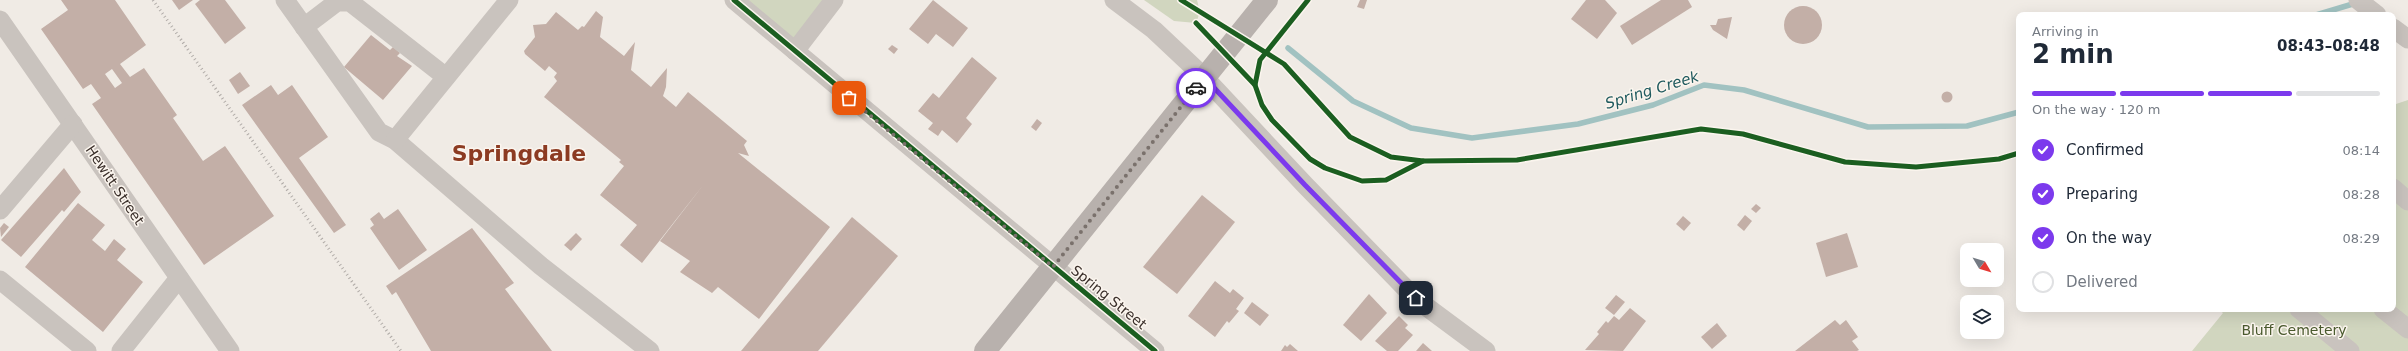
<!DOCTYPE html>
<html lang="en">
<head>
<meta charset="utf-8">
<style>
	:root { --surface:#fff; --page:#f6f6f7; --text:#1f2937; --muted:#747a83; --line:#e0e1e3; --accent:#7c3aed }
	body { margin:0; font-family:"DejaVu Sans",sans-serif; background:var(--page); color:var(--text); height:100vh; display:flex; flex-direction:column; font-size:15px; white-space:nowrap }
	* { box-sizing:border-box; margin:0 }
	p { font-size:13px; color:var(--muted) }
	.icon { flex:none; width:22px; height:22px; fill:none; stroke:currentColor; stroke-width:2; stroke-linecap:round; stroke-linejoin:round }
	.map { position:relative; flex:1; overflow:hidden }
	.sheet { position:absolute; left:2016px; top:12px; width:380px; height:300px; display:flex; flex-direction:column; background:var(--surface); border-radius:8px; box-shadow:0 4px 16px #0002 }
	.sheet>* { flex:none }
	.needle { width:26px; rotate:128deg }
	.fabs { position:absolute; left:1960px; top:243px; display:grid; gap:8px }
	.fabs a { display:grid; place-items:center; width:44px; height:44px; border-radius:8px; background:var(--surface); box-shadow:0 4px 16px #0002; font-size:20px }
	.pin { position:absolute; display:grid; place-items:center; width:34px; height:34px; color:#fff; margin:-17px; border-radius:8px; box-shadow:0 2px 6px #0006 }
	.courier { position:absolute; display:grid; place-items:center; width:40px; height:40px; margin:-20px; border:3px solid #7c3aed; border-radius:50%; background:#fff; color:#222; box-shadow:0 1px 5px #0007 }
	.head em { font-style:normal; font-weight:700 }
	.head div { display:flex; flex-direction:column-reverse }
	.head { display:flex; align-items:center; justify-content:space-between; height:68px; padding:0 16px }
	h1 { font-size:26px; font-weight:700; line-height:30px }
	.bar { display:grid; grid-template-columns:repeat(4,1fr); gap:6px 4px; align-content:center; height:48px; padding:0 16px }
	.bar i { height:5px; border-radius:3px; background:var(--line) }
	.bar .selected { background:var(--accent) }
	.bar p { grid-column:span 4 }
	ol { padding:0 16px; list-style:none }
	li { display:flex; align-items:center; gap:12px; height:44px }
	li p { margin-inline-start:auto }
	li .icon { padding:4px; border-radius:50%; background:var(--accent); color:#fff; stroke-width:4 }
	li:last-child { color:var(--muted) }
	li i { width:22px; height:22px; border:2px solid var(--line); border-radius:50% }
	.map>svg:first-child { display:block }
</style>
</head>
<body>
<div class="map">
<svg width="2408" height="351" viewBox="0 0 2408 351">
	<rect width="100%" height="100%" fill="#f0ebe5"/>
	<!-- green -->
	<g fill="#d1d6bf">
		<path d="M734,0H834L795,51Z"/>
		<path d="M1144,0H1197L1200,12L1196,23L1174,21Z"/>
		<path d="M2408,100V351H2192L2223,313L2218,309H2393V105Z"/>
	</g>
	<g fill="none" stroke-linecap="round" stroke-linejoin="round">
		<!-- stream -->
		<g stroke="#a1c2c1" stroke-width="5.5">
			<path d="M2316,15L2356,3"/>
			<path d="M1288,48L1353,101L1411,128L1472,138L1578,124L1653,105L1704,85L1744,90L1868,127L1967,126L2019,112"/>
		</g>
	</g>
	<!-- building -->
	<g fill="#c3afa7" fill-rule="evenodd">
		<path d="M61,0H115L146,45L120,64L130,77L144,68L177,115L173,118L203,161L225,146L274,216L204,265L92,104L101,98L91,84L83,89L41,29L68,10ZM112,69L122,83L115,88L105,74Z"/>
		<path d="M172,0H193L179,10Z"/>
		<path d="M200,0H225L246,28L225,44L195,4Z"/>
		<path d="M933,0L968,28L953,47L936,34L928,44L909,29Z"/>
		<path d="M1360,0H1367L1364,9L1357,7Z"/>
		<path d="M1586,0H1605L1617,13L1597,39L1571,19Z"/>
		<path d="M1661,0H1688L1692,7L1632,45L1620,26Z"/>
		<circle cx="1803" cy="25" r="19"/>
		<path d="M596,11L603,17L600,37L624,56L635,42L631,70L651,87L667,68L666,87L663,96L676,107L688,92L747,141L744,145L749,156L738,153L830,227L759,319L718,287L712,293L680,272L690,261L660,241L704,184L642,263L620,245L637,225L600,195L624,166L619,162L621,160L544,97L557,81L554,77L557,73L549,66L545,71L525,54L524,51L535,37L533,25L546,24L556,12L578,30L582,26L584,27Z"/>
		<path d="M1732,17L1727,39L1713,30L1710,25H1716L1718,19Z"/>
		<path d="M371,35L390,50L393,47L400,53L397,56L412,66L383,100L344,67Z"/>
		<path d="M892,45L898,49L894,54L888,49Z"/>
		<path d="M972,57L997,78L966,118L972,124L957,143L942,130L938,136L928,129L933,123L918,111L933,93L939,98Z"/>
		<path d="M240,72L250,86L238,94L229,80Z"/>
		<path d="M271,85L278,95L292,85L328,137L299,158L346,225L334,233L242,105Z"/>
		<circle cx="1947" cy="97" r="5.5"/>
		<path d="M1037,119L1042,123L1036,131L1031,127Z"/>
		<path d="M64,168L81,192L64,212L62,210L21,257L1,240Z"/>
		<path d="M1202,195L1235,222L1177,294L1143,267Z"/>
		<path d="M78,203L105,225L92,240L105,251L114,239L126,249L117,260L143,282L103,332L25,267Z"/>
		<path d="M1756,204L1761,208L1756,213L1751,209Z"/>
		<path d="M398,209L427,250L399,270L370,228L374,225L370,219L379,212L384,219Z"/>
		<path d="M1745,215L1752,221L1744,231L1737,225Z"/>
		<path d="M1683,216L1691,223L1684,231L1676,224Z"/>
		<path d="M852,217L898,256L818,351H741Z"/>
		<path d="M4,223L9,227L1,237L0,228Z"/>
		<path d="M472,228L514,283L505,289L552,351H431L396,292L392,295L386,286Z"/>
		<path d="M576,233L582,239L571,251L564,245Z"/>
		<path d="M1847,233L1858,267L1826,277L1816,243Z"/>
		<path d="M1215,281L1230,293L1233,289L1244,298L1236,309L1239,311L1229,323L1227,321L1215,337L1188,316Z"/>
		<path d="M1369,294L1387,313L1361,341L1343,325Z"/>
		<path d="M1616,295L1625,302L1614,315L1605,308Z"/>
		<path d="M1252,302L1269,315L1260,326L1244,313Z"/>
		<path d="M1630,308L1646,321L1623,351L1585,350L1599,334L1597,332L1606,321L1608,323L1614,316L1619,320Z"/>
		<path d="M1399,316L1408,325L1405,328L1413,335L1398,351H1387L1375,341Z"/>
		<path d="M1835,320L1840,325L1846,320L1858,337L1852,341L1859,350L1857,351H1795Z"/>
		<path d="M1717,323L1727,336L1712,349L1701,337Z"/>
		<path d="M1423,343L1432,351H1416Z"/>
		<path d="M1290,344L1298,351H1281L1285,345L1287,347Z"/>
	</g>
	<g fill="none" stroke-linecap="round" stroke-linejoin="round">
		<!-- minor -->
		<g stroke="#c9c3be" stroke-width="19">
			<path d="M285,0L379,132L395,140L541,266L650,351"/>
			<path d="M734,0L1155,351"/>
			<path d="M1114,0L1154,30L1204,77L1305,185L1416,299L1486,351"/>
			<path d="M2358,0L2377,15"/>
			<path d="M0,20L230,351"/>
			<path d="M304,27L337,2H350L446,77"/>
			<path d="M2393,28L2408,39"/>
			<path d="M795,51L834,0"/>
			<path d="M395,140L509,0"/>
			<path d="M2393,188L2408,201"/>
			<path d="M0,210L73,124"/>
			<path d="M0,280L87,351"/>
			<path d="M2299,309L2350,351"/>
			<path d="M2383,309L2408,329"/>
			<path d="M121,351L179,278"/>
		</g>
		<!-- major -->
		<path stroke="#b8b1ad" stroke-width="22" d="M985,351L1267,0"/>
		<!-- rail -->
		<path stroke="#b1aca8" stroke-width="3" stroke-dasharray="1 3" stroke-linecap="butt" d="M153,0L401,351"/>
		<defs>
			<g id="cycleway">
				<path d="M734,0L1155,351"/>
				<path d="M1181,0L1284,64L1350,137L1391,157L1423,161L1517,160L1701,129L1743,134L1845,162L1916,167L1999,159L2019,153"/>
				<path d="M1196,23L1255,85L1262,105L1272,120L1310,159L1325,168L1362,181L1386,180L1423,161"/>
				<path d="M1255,85L1260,60L1308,0"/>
			</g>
		</defs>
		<!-- cycleway casing -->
		<use href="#cycleway" stroke="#fbf5ee" stroke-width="8"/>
		<!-- cycleway -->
		<use href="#cycleway" stroke="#1b5e20" stroke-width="5"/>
	</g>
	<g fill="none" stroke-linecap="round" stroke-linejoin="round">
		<!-- done -->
		<path stroke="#7a716c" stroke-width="4" stroke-dasharray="0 7.2" d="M849,98L1053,267L1196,88"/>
		<!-- route -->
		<path stroke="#7c3aed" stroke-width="5" d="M1196,88L1204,77L1305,185L1416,298"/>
	</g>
	<g text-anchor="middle" stroke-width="3" stroke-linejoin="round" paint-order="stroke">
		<!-- street labels -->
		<g font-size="14" fill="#3b302b" stroke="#fbf5ee">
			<text transform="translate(115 185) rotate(56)" y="5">Hewitt Street</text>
			<text transform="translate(1109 297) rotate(39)" y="5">Spring Street</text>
		</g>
		<!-- park labels -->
		<g font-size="14" fill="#4a5a2e" stroke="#fbf5ee">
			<text x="2294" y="335">Bluff Cemetery</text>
		</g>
		<!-- water labels -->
		<g font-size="15" font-style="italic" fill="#1f5a5e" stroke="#fbf5ee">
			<text transform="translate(1652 90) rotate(-17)" y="5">Spring Creek</text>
		</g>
		<!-- town labels -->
		<g font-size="22" font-weight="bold" fill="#8c3b22" stroke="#fbf5ee">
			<text x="519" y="161">Springdale</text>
		</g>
	</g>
</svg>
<div class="fabs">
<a><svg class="needle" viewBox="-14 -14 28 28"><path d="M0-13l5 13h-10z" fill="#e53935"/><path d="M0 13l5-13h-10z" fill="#747a83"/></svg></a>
<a><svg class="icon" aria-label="layers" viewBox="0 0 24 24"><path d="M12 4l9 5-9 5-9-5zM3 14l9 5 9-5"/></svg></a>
</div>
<div class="pin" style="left:849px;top:98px;background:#ea580c"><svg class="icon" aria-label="bag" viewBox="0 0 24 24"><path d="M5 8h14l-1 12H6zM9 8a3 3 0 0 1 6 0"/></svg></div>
<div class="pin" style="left:1416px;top:298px;background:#1f2937"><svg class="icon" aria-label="home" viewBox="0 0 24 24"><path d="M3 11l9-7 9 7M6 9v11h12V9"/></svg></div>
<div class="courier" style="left:1196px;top:88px"><svg class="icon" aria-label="car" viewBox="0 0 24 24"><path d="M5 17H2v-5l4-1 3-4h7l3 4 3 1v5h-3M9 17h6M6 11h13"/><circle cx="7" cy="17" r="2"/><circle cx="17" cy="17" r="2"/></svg></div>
<section class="sheet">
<div class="head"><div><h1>2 min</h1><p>Arriving in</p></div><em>08:43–08:48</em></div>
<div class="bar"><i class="selected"></i><i class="selected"></i><i class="selected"></i><i></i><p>On the way · 120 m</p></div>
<ol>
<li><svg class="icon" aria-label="check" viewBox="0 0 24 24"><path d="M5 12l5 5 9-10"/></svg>Confirmed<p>08:14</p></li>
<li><svg class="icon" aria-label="check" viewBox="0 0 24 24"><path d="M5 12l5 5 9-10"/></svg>Preparing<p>08:28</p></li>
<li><svg class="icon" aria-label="check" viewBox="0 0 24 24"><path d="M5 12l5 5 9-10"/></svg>On the way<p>08:29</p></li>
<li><i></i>Delivered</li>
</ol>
</section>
</div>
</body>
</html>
